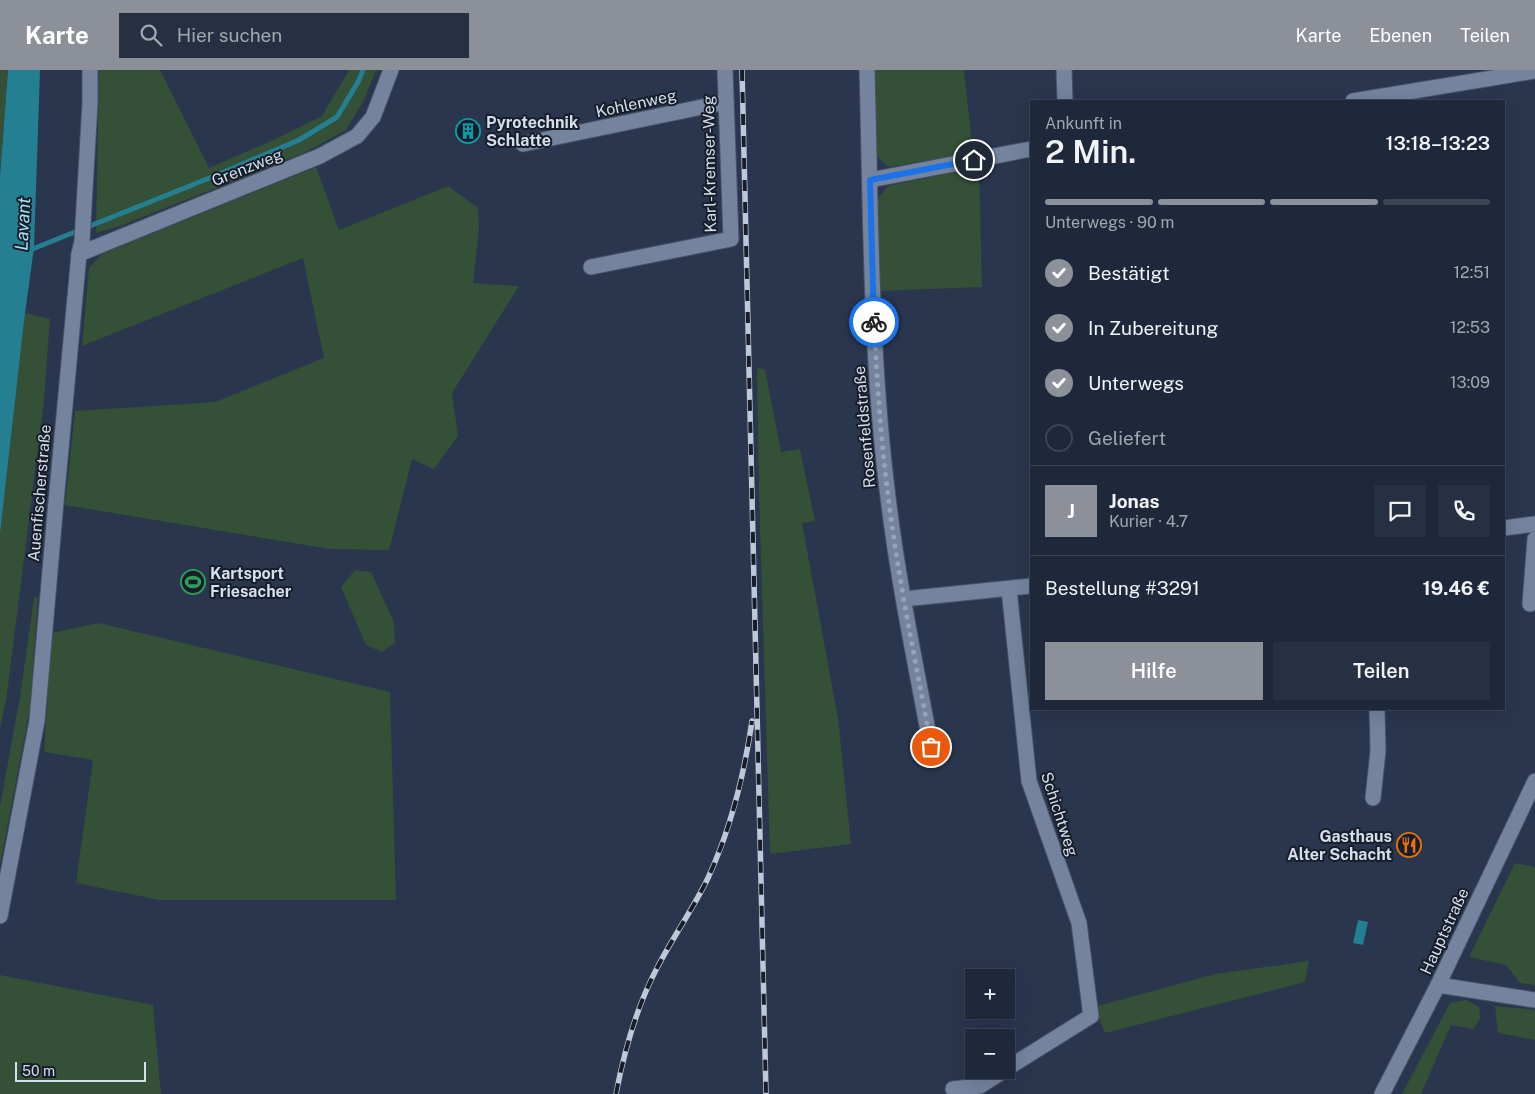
<!DOCTYPE html>
<html lang="de">
<head>
<meta charset="utf-8">
<style>
	:root { --surface:#1f283a; --page:#273042; --text:#f1f3f6; --muted:#a1a6af; --line:#3c4454; --accent:#8c9099 }
	body { margin:0; font-family:"Public Sans",sans-serif; background:var(--page); color:var(--text); height:100vh; display:flex; flex-direction:column; font-size:19px; white-space:nowrap }
	* { box-sizing:border-box; margin:0 }
	p { font-size:16px; color:var(--muted) }
	.icon { flex:none; width:28px; height:28px; fill:none; stroke:currentColor; stroke-width:2; stroke-linecap:round; stroke-linejoin:round }
	.map { position:relative; flex:1; overflow:hidden }
	.details { position:absolute; left:1030px; top:30px; width:475px; height:610px; display:flex; flex-direction:column; background:var(--surface); border-radius:0px; box-shadow:0 5px 20px #0002,0 0 0 1px var(--line) }
	.details>* { flex:none }
	.buttons { position:absolute; left:965px; top:899px; display:grid; gap:10px }
	.buttons a { display:grid; place-items:center; width:50px; height:50px; border-radius:0px; background:var(--surface); box-shadow:0 5px 20px #0002,0 0 0 1px var(--line); font-size:25px }
	.scale { position:absolute; left:15px; bottom:12px; width:131px; box-sizing:border-box; padding-left:5px; border:2px solid #d5deed; border-top:0; font-size:14px; line-height:18px; white-space:nowrap; color:#d5deed; -webkit-text-stroke:4px #181e29; paint-order:stroke }
	.pin { position:absolute; display:grid; place-items:center; width:42px; height:42px; color:#fff; margin:-21px; border:2px solid #fff; border-radius:50%; box-shadow:0 1px 5px #0007 }
	.courier { position:absolute; display:grid; place-items:center; width:50px; height:50px; margin:-25px; border:4px solid #1a73e8; border-radius:50%; background:#fff; color:#222; box-shadow:0 1px 6px #0007 }
	.summary em { font-style:normal; font-weight:600 }
	.summary div { display:flex; flex-direction:column-reverse }
	.summary { display:flex; align-items:center; justify-content:space-between; height:85px; padding:0 15px }
	h1 { font-size:32px; font-weight:600; line-height:38px }
	.bar { display:grid; grid-template-columns:repeat(4,1fr); gap:8px 5px; align-content:center; height:60px; padding:0 15px }
	.bar i { height:6px; border-radius:4px; background:var(--line) }
	.bar .on { background:var(--accent) }
	.bar p { grid-column:span 4 }
	.line { display:flex; align-items:center; gap:12px; padding:0 15px; border-top:1px solid var(--line) }
	.line div { flex:1 }
	.round { display:grid; place-items:center; flex:none; width:52px; height:52px; border-radius:0px; background:var(--page) }
	ol { padding:0 15px; list-style:none }
	li { display:flex; align-items:center; gap:15px; height:55px }
	li p { margin-inline-start:auto }
	li .icon { padding:5px; border-radius:50%; background:var(--accent); color:#fff; stroke-width:4 }
	li:last-child { color:var(--muted) }
	li i { width:28px; height:28px; border:2px solid var(--line); border-radius:50% }
	.action { display:flex; gap:10px; margin-top:auto; padding:10px 15px }
	.action a { flex:1; height:58px; border-radius:0px; background:var(--accent); color:#fff; font-size:20px; font-weight:600; line-height:58px; text-align:center }
	.action a+a { background:var(--page); color:var(--text) }
	header { display:flex; align-items:center; gap:30px; box-sizing:border-box; height:70px; padding:0 25px; background:var(--accent); color:#fff }
	header strong { font-size:24px }
	nav { display:flex; gap:28px; margin-inline-start:auto; font-size:18px }
	.search { width:350px; height:45px; background:var(--page); display:flex; align-items:center; gap:12px; box-sizing:border-box; padding:0 18px; border-radius:0px; color:var(--muted); font-size:19px }
	.map>svg:first-child { display:block }
</style>
</head>
<body>
<header>
<strong>Karte</strong>
<div class="search"><svg class="icon" aria-label="search" viewBox="0 0 24 24"><circle cx="10" cy="10" r="6"/><path d="M15 15l6 6"/></svg>Hier suchen</div>
<nav><a>Karte</a><a>Ebenen</a><a>Teilen</a></nav>
</header>
<div class="map">
<svg width="1535" height="1024" viewBox="0 0 1535 1024">
	<rect width="100%" height="100%" fill="#29364e"/>
	<!-- green -->
	<g fill="#345036">
		<path d="M0,0H8L0,107Z"/>
		<path d="M99,0H160L209,98L271,71L322,46L349,0H376L364,30L346,60L304,83L120,156L96,163Z"/>
		<path d="M875,0H964L973,83L888,97L877,86Z"/>
		<path d="M316,97L339,160L448,116L478,138L479,159L473,213L519,216L452,323L458,366L434,399L412,389L389,480L330,479L65,435L75,341L215,332L324,288L303,188L82,276L89,198L102,184Z"/>
		<path d="M979,97L982,217L879,221L877,130L888,116Z"/>
		<path d="M25,243L50,249L44,330L7,624L0,660V464Z"/>
		<path d="M757,298L765,299L781,382L800,379L813,442L815,451L802,453L838,648L851,774L770,784L759,425Z"/>
		<path d="M355,500L371,502L394,552L395,573L382,582L366,575L341,517Z"/>
		<path d="M34,527H38L30,638L0,795V736L20,627Z"/>
		<path d="M99,553L390,622L396,830H160L76,813L93,690L44,682L52,563Z"/>
		<path d="M1515,793L1535,797V915L1520,913L1506,895L1469,887Z"/>
		<path d="M1309,891L1305,912L1105,963L1094,937L1215,904Z"/>
		<path d="M0,905L153,935L161,1024H0Z"/>
		<path d="M1466,930L1479,937L1480,949L1473,959L1451,955L1421,1024H1402L1450,933Z"/>
		<path d="M1495,936L1535,940V970L1498,963Z"/>
	</g>
	<!-- water -->
	<g fill="#247f92">
		<path d="M8,0H40L34,178L25,243L0,464V107Z"/>
		<path d="M1358,850L1368,852L1363,875L1353,873Z"/>
	</g>
	<g fill="none" stroke-linecap="round" stroke-linejoin="round">
		<!-- stream -->
		<path stroke="#247f92" stroke-width="5" d="M30,180L212,107L299,70L337,47L358,12L363,0"/>
		<defs>
			<g id="minor">
				<path d="M867,0C871,145 870,291 889,435C899,516 916,596 931,677"/>
				<path d="M1064,0L1065,31"/>
				<path d="M1353,31L1535,1"/>
				<path d="M523,74L726,32"/>
				<path d="M870,110L1031,79"/>
				<path d="M79,184L320,86L357,66L373,47L391,0"/>
				<path d="M591,197L731,169L725,0"/>
				<path d="M1504,458L1535,454"/>
				<path d="M904,529L1031,516"/>
				<path d="M1530,534L1535,469"/>
				<path d="M1373,728L1378,681L1377,639"/>
				<path d="M0,846L37,651L55,443L79,184L82,171L90,33V0"/>
				<path d="M1438,915L1535,930"/>
				<path d="M1006,999L1091,946L1079,853L1029,711L1009,519"/>
				<path d="M953,1019L980,1016L1005,1000"/>
			</g>
			<path id="secondary" d="M1382,1024L1438,915L1535,711"/>
		</defs>
		<!-- minor casing -->
		<use href="#minor" stroke="#485367" stroke-width="17"/>
		<!-- secondary casing -->
		<use href="#secondary" stroke="#485367" stroke-width="17"/>
		<!-- minor -->
		<use href="#minor" stroke="#74849f" stroke-width="15"/>
		<!-- secondary -->
		<use href="#secondary" stroke="#74849f" stroke-width="15"/>
		<defs>
			<g id="rail">
				<path d="M742,0L766,1024"/>
				<path d="M616,1024C624,982 637,936 657,898C673,867 693,839 708,808C731,758 744,706 752,651"/>
			</g>
		</defs>
		<!-- rail casing -->
		<use href="#rail" stroke="#bec8d8" stroke-width="5.5"/>
		<!-- rail -->
		<use href="#rail" stroke="#181e29" stroke-width="4" stroke-dasharray="11" stroke-linecap="butt"/>
	</g>
	<g fill="none" stroke-linecap="round" stroke-linejoin="round">
		<!-- done -->
		<path stroke="#99a3b5" stroke-width="5" stroke-dasharray="0 9" d="M874,252C877,312 881,373 889,433C899,515 917,596 931,677"/>
		<!-- route -->
		<path stroke="#1a73e8" stroke-width="6" d="M874,252L870,110L974,90"/>
	</g>
	<!-- icons -->
	<defs>
		<symbol id="building-ring" viewBox="-11 -11 22 22"><circle r="9.5" fill="#181e29" stroke="#0f9aa8" stroke-width="1.5"/><path d="M-4-6H4V6H1V3H-1V6H-4ZM-2.5-4.3h1.7v1.8h-1.7ZM.8-4.3h1.7v1.8H.8ZM-2.5-1h1.7V.8h-1.7ZM.8-1h1.7V.8H.8Z" fill="#0f9aa8"/></symbol>
		<symbol id="stadium-ring" viewBox="-11 -11 22 22"><circle r="9.5" fill="#181e29" stroke="#2e9e5b" stroke-width="1.5"/><path d="M0-5a6.5 5 0 1 0 0 10a6.5 5 0 1 0 0-10ZM-3.5-1.8h7v3.6h-7Z" fill="#2e9e5b"/></symbol>
		<symbol id="restaurant-ring" viewBox="-11 -11 22 22"><circle r="9.5" fill="#181e29" stroke="#e8710a" stroke-width="1.5"/><path d="M-5-6h1v4h1v-4h1v4h1v-4h1v5L-1.5 .5V6h-2V.5L-5-1ZM5-6V6H3V1.5H1.5Q1.5-4 5-6Z" fill="#e8710a"/></symbol>
	</defs>
	<g fill-rule="evenodd">
		<use href="#building-ring" x="454" y="47" width="28" height="28"/>
		<use href="#stadium-ring" x="179" y="498" width="28" height="28"/>
		<use href="#restaurant-ring" x="1395" y="761" width="28" height="28"/>
	</g>
	<g text-anchor="middle" stroke-width="4" stroke-linejoin="round" paint-order="stroke">
		<!-- street labels -->
		<g font-size="16" fill="#d5deed" stroke="#181e29">
			<text transform="translate(636 33) rotate(-12)" y="6">Kohlenweg</text>
			<text transform="translate(709 94) rotate(-91)" y="6">Karl-Kremser-Weg</text>
			<text transform="translate(247 97) rotate(-22)" y="6">Grenzweg</text>
			<text transform="translate(864 357) rotate(-95)" y="6">Rosenfeldstraße</text>
			<text transform="translate(39 423) rotate(-85)" y="6">Auenfischerstraße</text>
			<text transform="translate(1060 744) rotate(72)" y="6">Schichtweg</text>
			<text transform="translate(1444 861) rotate(-65)" y="6">Hauptstraße</text>
		</g>
		<!-- poi labels -->
		<g font-size="16" font-weight="bold" fill="#d5deed" stroke="#181e29" text-anchor="start">
			<text x="486" y="58">Pyrotechnik<tspan x="486" dy="18">Schlatte</tspan></text>
			<text x="210" y="509">Kartsport<tspan x="210" dy="18">Friesacher</tspan></text>
			<text x="1392" y="772" text-anchor="end">Gasthaus<tspan x="1392" dy="18">Alter Schacht</tspan></text>
		</g>
		<!-- water labels -->
		<g font-size="18" font-style="italic" fill="#a4e6f7" stroke="#181e29">
			<text transform="translate(23 154) rotate(-87)" y="6">Lavant</text>
		</g>
	</g>
</svg>
<div class="buttons">
<a>+</a>
<a>−</a>
</div>
<div class="scale">50 m</div>
<div class="pin" style="left:931px;top:677px;background:#ea580c"><svg class="icon" aria-label="bag" viewBox="0 0 24 24"><path d="M5 8h14l-1 12H6zM9 8a3 3 0 0 1 6 0"/></svg></div>
<div class="pin" style="left:974px;top:90px;background:#1f2937"><svg class="icon" aria-label="home" viewBox="0 0 24 24"><path d="M3 11l9-7 9 7M6 9v11h12V9"/></svg></div>
<div class="courier" style="left:874px;top:252px"><svg class="icon" aria-label="bike" viewBox="0 0 24 24"><circle cx="6" cy="16" r="4"/><circle cx="18" cy="16" r="4"/><path d="M6 16l4-8h5l3 8M10 8l3 8H6M13 5h3"/></svg></div>
<section class="details">
<div class="summary"><div><h1>2 Min.</h1><p>Ankunft in</p></div><em>13:18–13:23</em></div>
<div class="bar"><i class="on"></i><i class="on"></i><i class="on"></i><i></i><p>Unterwegs · 90 m</p></div>
<ol>
<li><svg class="icon" aria-label="check" viewBox="0 0 24 24"><path d="M5 12l5 5 9-10"/></svg>Bestätigt<p>12:51</p></li>
<li><svg class="icon" aria-label="check" viewBox="0 0 24 24"><path d="M5 12l5 5 9-10"/></svg>In Zubereitung<p>12:53</p></li>
<li><svg class="icon" aria-label="check" viewBox="0 0 24 24"><path d="M5 12l5 5 9-10"/></svg>Unterwegs<p>13:09</p></li>
<li><i></i>Geliefert</li>
</ol>
<div class="line" style="height:90px"><b class="round" style="background:var(--accent);color:#fff">J</b><div><b>Jonas</b><p>Kurier · 4.7</p></div><a class="round"><svg class="icon" aria-label="chat" viewBox="0 0 24 24"><path d="M4 5h16v11H9l-5 4z"/></svg></a><a class="round"><svg class="icon" aria-label="phone" viewBox="0 0 24 24"><path d="M5 4h4l2 5-3 2q2 4 5 5l2-3 5 2v4C11 20 4 13 5 4z"/></svg></a></div>
<div class="line" style="height:65px"><div>Bestellung #3291</div><b>19.46 €</b></div>
<div class="action"><a>Hilfe</a><a>Teilen</a></div>
</section>
</div>
</body>
</html>
